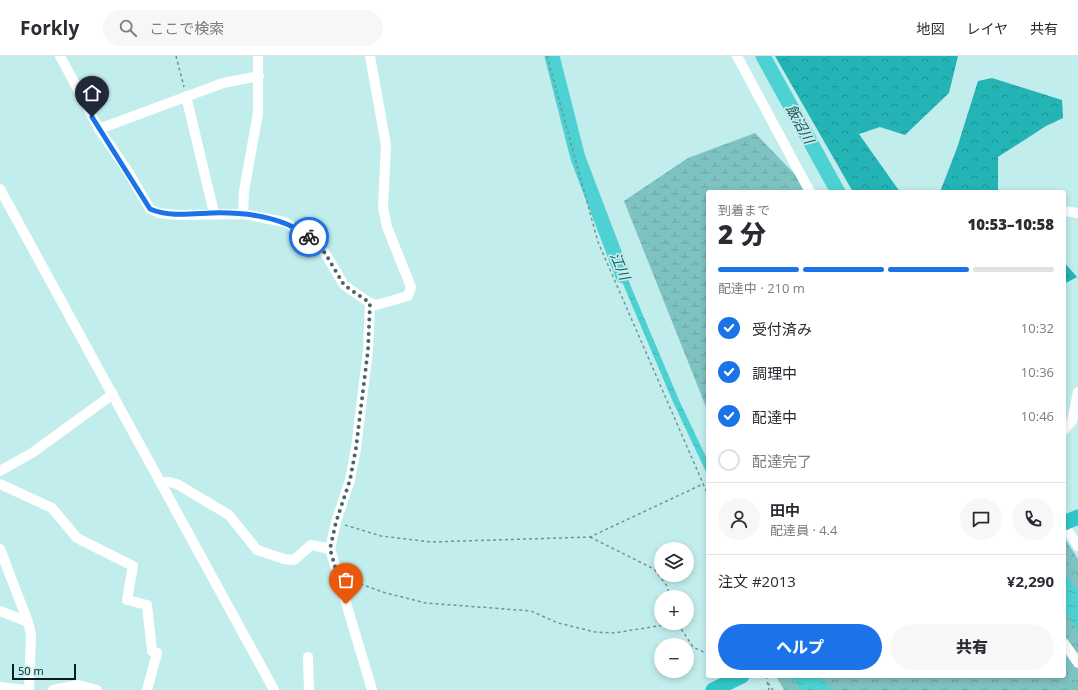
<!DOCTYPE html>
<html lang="ja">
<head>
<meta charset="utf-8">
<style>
	:root { --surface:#fff; --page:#f7f7f7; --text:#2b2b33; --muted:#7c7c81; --line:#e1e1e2; --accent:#1a73e8 }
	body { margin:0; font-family:"Open Sans","Noto Sans JP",sans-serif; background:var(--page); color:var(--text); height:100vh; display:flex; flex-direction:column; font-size:15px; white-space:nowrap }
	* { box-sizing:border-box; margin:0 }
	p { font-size:13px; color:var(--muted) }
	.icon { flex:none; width:22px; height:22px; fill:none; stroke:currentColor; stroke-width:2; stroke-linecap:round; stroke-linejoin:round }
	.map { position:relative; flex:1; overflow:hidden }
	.details { position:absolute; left:706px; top:134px; width:360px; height:488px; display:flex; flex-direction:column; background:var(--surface); border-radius:4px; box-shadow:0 2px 6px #0003 }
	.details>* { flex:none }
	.fabs { position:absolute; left:654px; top:486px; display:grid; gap:8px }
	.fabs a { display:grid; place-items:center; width:40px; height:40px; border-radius:50%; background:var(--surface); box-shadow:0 2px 6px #0003; font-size:20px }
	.scale { position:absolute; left:12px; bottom:10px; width:64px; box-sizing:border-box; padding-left:4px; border:2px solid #0b1c1c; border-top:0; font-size:11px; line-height:14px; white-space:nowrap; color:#0b1c1c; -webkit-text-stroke:3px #c2eded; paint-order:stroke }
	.pin { position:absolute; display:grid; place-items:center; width:34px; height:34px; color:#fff; margin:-41px -17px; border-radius:50% 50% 50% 0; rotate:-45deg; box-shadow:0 0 4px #0007 }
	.pin .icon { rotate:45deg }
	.courier { position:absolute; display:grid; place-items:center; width:40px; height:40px; margin:-20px; border:3px solid #1a73e8; border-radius:50%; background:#fff; color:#222; box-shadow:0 1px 5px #0007 }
	.headline em { font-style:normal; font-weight:800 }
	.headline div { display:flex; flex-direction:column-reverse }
	.headline { display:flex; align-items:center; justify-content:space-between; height:68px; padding:0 12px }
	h1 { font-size:26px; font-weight:800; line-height:30px }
	.bar { display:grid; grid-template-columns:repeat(4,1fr); gap:6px 4px; align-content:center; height:48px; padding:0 12px }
	.bar i { height:5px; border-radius:3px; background:var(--line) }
	.bar .selected { background:var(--accent) }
	.bar p { grid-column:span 4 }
	.line { display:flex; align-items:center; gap:10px; padding:0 12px; border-top:1px solid var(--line) }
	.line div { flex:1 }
	.round { display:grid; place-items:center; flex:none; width:42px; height:42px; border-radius:21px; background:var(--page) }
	ol { padding:0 12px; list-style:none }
	li { display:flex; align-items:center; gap:12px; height:44px }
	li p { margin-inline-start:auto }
	li .icon { padding:4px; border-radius:50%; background:var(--accent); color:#fff; stroke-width:4 }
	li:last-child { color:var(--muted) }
	li i { width:22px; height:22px; border:2px solid var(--line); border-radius:50% }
	.button { display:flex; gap:8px; margin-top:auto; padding:8px 12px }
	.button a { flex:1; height:46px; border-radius:24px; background:var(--accent); color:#fff; font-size:16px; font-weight:800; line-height:46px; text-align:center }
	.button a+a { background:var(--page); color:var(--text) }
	header { display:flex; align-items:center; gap:24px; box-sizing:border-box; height:56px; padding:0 20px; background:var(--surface); border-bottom:1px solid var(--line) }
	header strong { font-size:19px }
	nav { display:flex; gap:22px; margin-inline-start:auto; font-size:14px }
	.search { width:280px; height:36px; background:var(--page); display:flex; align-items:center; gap:10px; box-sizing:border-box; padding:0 14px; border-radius:22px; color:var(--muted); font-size:15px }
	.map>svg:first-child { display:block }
</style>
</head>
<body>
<header>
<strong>Forkly</strong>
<div class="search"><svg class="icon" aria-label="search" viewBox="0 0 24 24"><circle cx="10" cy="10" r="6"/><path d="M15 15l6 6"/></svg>ここで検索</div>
<nav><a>地図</a><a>レイヤ</a><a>共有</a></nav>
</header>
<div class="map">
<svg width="1078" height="634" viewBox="0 0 1078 634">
	<defs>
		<pattern id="forest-crowns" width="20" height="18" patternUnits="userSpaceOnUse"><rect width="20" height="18" fill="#24b4b5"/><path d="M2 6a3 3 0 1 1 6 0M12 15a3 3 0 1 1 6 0" fill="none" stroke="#1d9292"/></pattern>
		<pattern id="wetland-marsh" width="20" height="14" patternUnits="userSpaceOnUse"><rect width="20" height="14" fill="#7fc2c2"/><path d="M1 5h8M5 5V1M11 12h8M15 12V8" fill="none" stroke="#6ca6a6"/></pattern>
		<pattern id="park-crowns" width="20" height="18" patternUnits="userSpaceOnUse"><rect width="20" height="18" fill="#7fc2c2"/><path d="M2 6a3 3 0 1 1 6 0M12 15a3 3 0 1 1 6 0" fill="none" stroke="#6ca6a6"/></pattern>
		<pattern id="water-ripples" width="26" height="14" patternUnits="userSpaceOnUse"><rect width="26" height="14" fill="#4dd1d2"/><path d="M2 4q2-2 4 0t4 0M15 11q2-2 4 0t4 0" fill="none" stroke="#42b3b4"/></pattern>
	</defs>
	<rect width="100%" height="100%" fill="#c2eded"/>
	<!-- forest -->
	<g fill="url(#forest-crowns)">
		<path d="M775,0H958L949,37L905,79L880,71L859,78L900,136H853Z"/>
		<path d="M992,22L1062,44L1063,62L1046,70L998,101V136H940L957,92L978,25Z"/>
		<path d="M1064,206L1077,221L1064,228Z"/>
	</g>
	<!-- wetland -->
	<path fill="url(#wetland-marsh)" d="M755,77L812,136H708V356L624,145L688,102Z"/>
	<!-- park -->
	<path fill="url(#park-crowns)" d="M1064,481L1078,503V634H784L776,620H1064Z"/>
	<!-- water -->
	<g fill="url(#water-ripples)">
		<path d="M618,200L679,344L708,405V420L673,346L612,202Z"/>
		<path d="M1064,517L1078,535V576L1064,554Z"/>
		<path d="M818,620L832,634H802L790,621Z"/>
	</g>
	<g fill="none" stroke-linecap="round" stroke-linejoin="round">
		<!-- river -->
		<g stroke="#4dd1d2" stroke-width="15">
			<path d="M552,0L578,102L623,220"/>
			<path d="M763,0L838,136"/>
		</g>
		<!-- path -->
		<g stroke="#739292" stroke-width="1.5" stroke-dasharray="3 3" stroke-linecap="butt">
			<path d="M176,0L184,31"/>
			<path d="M547,0L598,186L708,439"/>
			<path d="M345,469L381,480L431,486L590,481L703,428"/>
			<path d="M590,481L654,513L667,530L670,541"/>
			<path d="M349,524L386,537L426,547L531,555L558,567L595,576L614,577L677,567"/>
			<path d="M678,568L693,591L708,598"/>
			<path d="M766,620L769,634"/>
			<path d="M768,627L773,634"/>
		</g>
		<!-- minor -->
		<g stroke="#fff" stroke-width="10">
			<path d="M60,0L99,73L127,114L150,153L159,157L178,159L243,158L285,166L313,184L325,197L344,229L370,247L376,249L408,240L411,231L387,171L383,151L386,89L370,0"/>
			<path d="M737,0L810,136"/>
			<path d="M186,40L214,157"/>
			<path d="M99,73L223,27L259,20"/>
			<path d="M0,133L274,634"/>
			<path d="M1064,155L1078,157"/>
			<path d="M243,158L244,135L258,57V0"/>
			<path d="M370,247L368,294L356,392L350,424L336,466L330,493L372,634"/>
			<path d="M1064,374L1072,365L1078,336"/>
			<path d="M0,415L32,397L113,338"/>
			<path d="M161,427L169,426L177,428L229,459L257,494L284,503L294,504L311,489L330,493"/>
			<path d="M0,428L52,452L77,482L133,510L127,544L147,549L152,595L157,597L147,634"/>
			<path d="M1064,469L1078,490"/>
			<path d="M0,493L28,566L31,579L29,634"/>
			<path d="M0,555L28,566"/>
			<path d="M1064,587L1078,607"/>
			<path d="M308,601L309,634"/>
			<path d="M0,631L26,634"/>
			<path d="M53,634L78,629L97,634"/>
		</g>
		<!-- highway -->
		<g stroke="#2fc7c9" stroke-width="15">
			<path d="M1064,467L1078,461"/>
			<path d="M713,634L742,620"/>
		</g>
	</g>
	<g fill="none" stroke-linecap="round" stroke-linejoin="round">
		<!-- done -->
		<path stroke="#4b6565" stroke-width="4" stroke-dasharray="0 7.2" d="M309,181L325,197L344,229L370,247L368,294L356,392L350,424L336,466L330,493L346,548"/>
		<!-- route -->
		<path stroke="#1a73e8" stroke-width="5" d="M92,61L150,153C169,161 190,158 211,157C244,156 282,160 309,181"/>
	</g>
	<g text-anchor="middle" stroke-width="3.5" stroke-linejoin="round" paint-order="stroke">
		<!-- water labels -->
		<g font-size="14" font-style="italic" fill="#205757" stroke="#c2eded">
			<text transform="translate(800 68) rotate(61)" y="5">飯沼川</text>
			<text transform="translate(620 210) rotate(67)" y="5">江川</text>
		</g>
	</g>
</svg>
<div class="fabs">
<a><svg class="icon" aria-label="layers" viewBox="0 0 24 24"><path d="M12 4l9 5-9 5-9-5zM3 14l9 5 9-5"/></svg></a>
<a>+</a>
<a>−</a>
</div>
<div class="scale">50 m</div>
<div class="pin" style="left:346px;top:548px;background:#ea580c"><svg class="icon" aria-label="bag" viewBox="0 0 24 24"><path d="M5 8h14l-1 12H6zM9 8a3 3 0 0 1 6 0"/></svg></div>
<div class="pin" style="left:92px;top:61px;background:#1f2937"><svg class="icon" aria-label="home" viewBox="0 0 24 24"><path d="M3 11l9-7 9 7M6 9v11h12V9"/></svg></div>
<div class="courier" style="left:309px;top:181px"><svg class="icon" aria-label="bike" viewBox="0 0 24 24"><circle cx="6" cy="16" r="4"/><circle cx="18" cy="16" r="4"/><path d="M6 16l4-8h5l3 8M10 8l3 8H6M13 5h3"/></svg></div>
<section class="details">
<div class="headline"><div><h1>2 分</h1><p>到着まで</p></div><em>10:53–10:58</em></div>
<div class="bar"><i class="selected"></i><i class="selected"></i><i class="selected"></i><i></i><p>配達中 · 210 m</p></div>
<ol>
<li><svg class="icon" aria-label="check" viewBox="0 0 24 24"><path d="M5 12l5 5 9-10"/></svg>受付済み<p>10:32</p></li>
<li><svg class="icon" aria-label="check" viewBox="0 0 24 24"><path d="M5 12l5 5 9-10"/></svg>調理中<p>10:36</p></li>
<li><svg class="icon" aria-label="check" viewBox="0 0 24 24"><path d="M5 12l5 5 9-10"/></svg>配達中<p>10:46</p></li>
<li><i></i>配達完了</li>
</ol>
<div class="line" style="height:72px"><a class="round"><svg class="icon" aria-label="person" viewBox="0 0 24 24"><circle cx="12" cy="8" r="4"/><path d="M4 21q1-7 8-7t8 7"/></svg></a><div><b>田中</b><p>配達員 · 4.4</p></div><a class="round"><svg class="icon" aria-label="chat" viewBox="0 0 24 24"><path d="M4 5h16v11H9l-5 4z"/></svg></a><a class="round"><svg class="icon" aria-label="phone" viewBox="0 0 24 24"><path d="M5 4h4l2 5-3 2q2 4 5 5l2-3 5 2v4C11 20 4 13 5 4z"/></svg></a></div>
<div class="line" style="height:52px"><div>注文 #2013</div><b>¥2,290</b></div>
<div class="button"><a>ヘルプ</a><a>共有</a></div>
</section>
</div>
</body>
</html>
